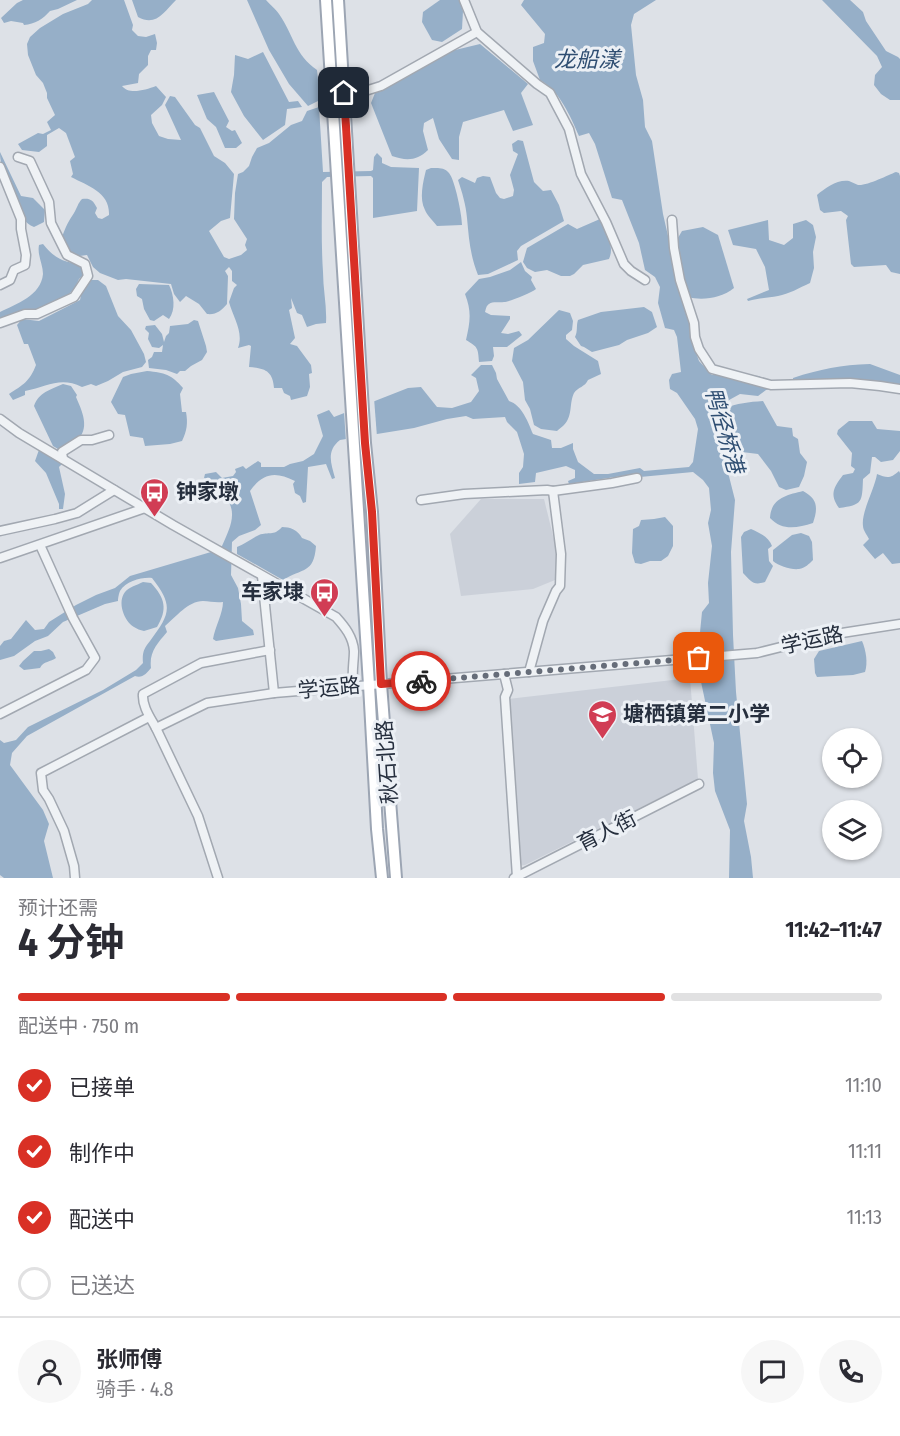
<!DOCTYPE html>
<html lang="zh">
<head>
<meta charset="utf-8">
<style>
	:root { --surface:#fff; --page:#f7f7f7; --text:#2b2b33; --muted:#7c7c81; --line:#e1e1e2; --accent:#d93025 }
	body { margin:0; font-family:"Fira Sans Condensed","Noto Sans SC",sans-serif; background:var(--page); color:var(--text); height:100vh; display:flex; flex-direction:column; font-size:22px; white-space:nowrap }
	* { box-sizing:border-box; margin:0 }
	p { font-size:20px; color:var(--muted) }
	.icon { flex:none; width:33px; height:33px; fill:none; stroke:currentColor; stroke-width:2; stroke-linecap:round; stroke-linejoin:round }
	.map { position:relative; height:878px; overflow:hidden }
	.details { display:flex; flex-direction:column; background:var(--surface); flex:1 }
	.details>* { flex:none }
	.buttons { position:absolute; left:822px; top:728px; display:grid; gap:12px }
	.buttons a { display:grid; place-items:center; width:60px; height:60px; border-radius:50%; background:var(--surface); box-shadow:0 2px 4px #0004; font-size:30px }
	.pin { position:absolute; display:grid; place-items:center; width:51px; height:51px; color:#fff; margin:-26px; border-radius:12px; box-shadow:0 3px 9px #0006 }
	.courier { position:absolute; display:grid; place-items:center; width:60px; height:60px; margin:-30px; border:4px solid #d93025; border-radius:50%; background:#fff; color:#222; box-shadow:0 2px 8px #0007 }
	.headline em { font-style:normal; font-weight:700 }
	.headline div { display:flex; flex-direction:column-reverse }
	.headline { display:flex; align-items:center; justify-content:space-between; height:102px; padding:0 18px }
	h1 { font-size:39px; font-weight:700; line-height:45px }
	.bar { display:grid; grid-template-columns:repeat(4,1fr); gap:9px 6px; align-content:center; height:72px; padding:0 18px }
	.bar i { height:8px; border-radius:4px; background:var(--line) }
	.bar .on { background:var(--accent) }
	.bar p { grid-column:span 4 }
	.line { display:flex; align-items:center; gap:15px; padding:0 18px; border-top:2px solid var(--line) }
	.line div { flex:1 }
	.round { display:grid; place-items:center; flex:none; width:63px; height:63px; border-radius:32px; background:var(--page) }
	ol { padding:0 18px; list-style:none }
	li { display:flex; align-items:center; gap:18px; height:66px }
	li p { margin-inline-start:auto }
	li .icon { padding:6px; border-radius:50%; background:var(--accent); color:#fff; stroke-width:4 }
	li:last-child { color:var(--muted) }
	li i { width:33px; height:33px; border:3px solid var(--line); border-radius:50% }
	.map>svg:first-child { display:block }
</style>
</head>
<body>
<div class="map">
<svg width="900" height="878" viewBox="0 0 900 878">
	<rect width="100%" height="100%" fill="#dde1e7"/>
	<!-- built -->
	<g fill="#cbd0d9">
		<path d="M481,499H544L557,552L555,580L533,589L461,596L450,534Z"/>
		<path d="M690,678L698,779L525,865L518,866L507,699Z"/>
	</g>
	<!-- water -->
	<g fill="#96afc8">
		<path d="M23,0H77L58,9L50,11C43,19 35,24 24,25L23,23L11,21L4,23L1,18L17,3Z"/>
		<path d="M92,0H124L133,25L132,30L138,36L146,37L155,34L157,43L156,50H151L148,56V65L139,74L138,83L122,86C129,95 145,90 156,86L166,97L162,105L151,115L152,123L159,136L168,139L181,140L165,105L170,96L175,97L195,125L200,128L214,156L225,163L234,174L230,218L221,221L209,231L224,257L229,259L241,255L247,250L245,245L247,239L234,219L235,193L238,174L243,172L249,166L252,157L257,148L269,143L291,125L302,121L307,111L319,107L323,172L371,171L373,170L374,157L377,153L382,158V163L391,167L419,168L417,211L373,218V178L371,176L327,177L322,182C322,212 321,242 323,272C323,289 327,306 326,323L316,324L307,327L302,315L297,313L291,298L292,308L289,310L295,338L290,344L297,346L311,365L312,373L309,374L310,387L307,396L291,400L290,396L284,393L282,388H274C273,371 265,368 249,367L251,346L249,345L238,348C244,332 233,317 229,302L234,288L237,285L232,281V271L229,267L225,271L228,276L227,304C221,311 216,315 207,314L199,304L186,296L180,302L174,294L171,284L126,279L118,280L100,273L93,267L87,255L72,257L62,237C66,226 68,222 74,213C77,208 78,203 82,199C90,198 93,200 97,208L95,213L98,218L102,219L109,215C110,192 88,186 71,177L73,174L70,161L75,157L66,133L59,128L47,135V146L39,152L22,150L18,144L38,133L43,134L51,130L47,122L55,115L47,98V93L43,83L36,75L28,55L27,44L30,37L40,28L63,14L88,4Z"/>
		<path d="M132,0H176C164,12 156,27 138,17Z"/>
		<path d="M247,0H266C270,5 276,9 279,14C293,34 295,55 317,70L320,100L308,106L289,84L269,50Z"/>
		<path d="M440,0H459L463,11L462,29L442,42L432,40L422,22L423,12Z"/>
		<path d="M524,0H656L634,14L631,25L636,75L643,100L645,127L652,141L663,214L677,275L688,315L691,338L699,361L712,375L732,374L759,376L765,380L776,381L777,387L766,390L758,396L740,394L720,405L713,413L735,500L731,552L733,635L736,692L747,804L744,821L751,857L753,878H729L730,830L715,791L713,773L714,743L697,663L702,612L709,603L708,583L712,546L708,523L711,510L709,488L703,480L693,472L640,477L635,474L569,484L568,481L575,478V470L566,466L536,473L535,482L519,484V473L523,467L524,454L517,432L507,422L505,417L473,419L466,416L447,419L414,428L340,440C326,451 331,463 335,478L332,479L326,464L308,467L306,502L303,503L300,496L295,493L293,484L295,481C275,471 263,473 250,491L261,525L255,530L239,536L232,542L231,575L238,588L241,604L242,621L253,630L254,635L216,641L213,639C215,627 223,613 223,602C215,603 210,601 203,601C188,601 176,617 165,626L167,632C157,644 149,652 151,668C147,673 142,679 135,676L27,736L12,753L10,765L43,810L49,824L44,841L53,878H4L0,875V740L4,743L16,740L28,727L103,690L136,670L143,663C142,653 144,648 150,641C170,614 174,606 152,578C142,577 126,581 120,591C119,593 118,598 118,601L105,604L63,622L48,636L35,641L14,656L0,660V646L4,641L11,639L26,620L35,630L44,629L49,622L76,605L96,595L115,588L130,576L211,552L222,546C229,530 239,512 225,497C223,494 220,493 218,491C211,485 215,483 204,478L205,474L216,472L222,478L233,476L236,472L235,469L243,466L246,469L258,461L261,463V467H284L290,464L303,461L314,454L323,436L317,415L329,410L334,417L408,388L421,387L437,407L452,408L471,402L479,391L476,378L471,375L481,365H492L496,373L497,379L509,401C522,405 528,422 533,434L551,440L552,448H561L573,443V449L578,462L594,474H608L640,468L644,471L689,467L693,462L698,429L695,419L677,393L670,389L669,380L672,374L681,372L677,337L674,330L665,328L658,303L660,287L655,277L645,270L639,243L622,200L612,198L595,144L589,133L579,136C570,116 560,91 540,80L533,61V47L544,43L545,34L521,5Z"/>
		<path d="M822,0H850L863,12L866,21L886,51L898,57L900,59V100H890L881,94L874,85L875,75L882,67L877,56Z"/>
		<path d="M480,44L528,84L521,93L533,125L513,131L504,110L463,122L459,137V160L452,159L439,139L433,118L424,123L423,131L428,150C417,161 406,161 392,156L371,103L375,93L407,77L451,51Z"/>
		<path d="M263,52L289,102L298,101L302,107L287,109L285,125L263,140L244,116L231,92L234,75L235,55L248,59Z"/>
		<path d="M214,92L229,121L226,127L232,131L235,130L242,143L236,148H225L216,127L207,119L197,95Z"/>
		<path d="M518,140L523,141L534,182L543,191L551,190L559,205L564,221L521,246L517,251L518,260L488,274L478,275C470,255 469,239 467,218C466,205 462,192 458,180L462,177L475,183L477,178L483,176L490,177L496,193L500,198L504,199L513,196L514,190L510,175L518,154L513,151L512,144Z"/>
		<path d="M0,152L21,196L33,198L45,210L44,222L34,227C16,220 13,191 6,174C2,165 0,163 0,152Z"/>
		<path d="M431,168C438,168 444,167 449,173C455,180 462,215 462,225L437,226C433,221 427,215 425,210C419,199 423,182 426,170Z"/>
		<path d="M896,172L899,173L900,176V274L891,272L886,265L854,267L851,264L846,220L848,216L841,211L824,213L820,210L817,195C825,188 838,179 849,181C852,182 855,184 858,185C867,186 888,175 896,172Z"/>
		<path d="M600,219C606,231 615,246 609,259L583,265L574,274L570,276H561L547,270L535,272L527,268L523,262L527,248L568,224L577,229Z"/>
		<path d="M768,220L769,240L784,245L793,238V224L806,220L813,225L816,237L813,252L814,268L810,283C799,288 789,294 778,296C767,298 758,298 748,301L747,299L769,290L765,267L756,249L733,245L728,230Z"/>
		<path d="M703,227L718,235L734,288C722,298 702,301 688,297L675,243L682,231Z"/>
		<path d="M43,244C56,260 65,263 85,264L88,271L79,279L75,288L68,295L47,307L0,322V312C16,304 41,296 43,274C43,264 37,255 39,245Z"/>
		<path d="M521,262L525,271L532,277L531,280L536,289C531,293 509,302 504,302C499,303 493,301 489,304C486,306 486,309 485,312L491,315L510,316V319L501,333L508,334L519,331L522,335L507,347H493L494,356L492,361L479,362C478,348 478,347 466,340C470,322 472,312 465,294L479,279L490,277L510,270Z"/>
		<path d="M91,280H98L106,286L118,316L131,330L144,354L146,362L142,367L123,372L108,381L96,386L91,384L82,387C60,376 47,387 25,391V395L13,400L9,394C23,385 30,381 36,365L28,344H24L17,325L22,319L39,321L80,300L84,283Z"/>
		<path d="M139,284L169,285C174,295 176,310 169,319L163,315L154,321L150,320L144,309L142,299L137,296L136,289Z"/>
		<path d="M644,307L652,312L657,327L648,333L627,340L619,345L592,352L584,347L581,346L575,337C578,331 576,326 578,320L601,312Z"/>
		<path d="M559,310L570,313L573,321L572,330L566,335V339L574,346L598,361L601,374L588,380C585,387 578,387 574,393C569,403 573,416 564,425C562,427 559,429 557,431L541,429L534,425L530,409L525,400L523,382L512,361L514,348L528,340Z"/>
		<path d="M194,320L198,321L206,346L207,352L202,360L191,366L185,371H180L177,374L166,370L149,368L148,360L152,357L154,352H162L163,345L159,348L152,347L148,339L149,333L145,329L146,326L155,325L162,334L164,342L166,336L169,333L170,326L188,324Z"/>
		<path d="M870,364L900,375V385L869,381H793V378C820,369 841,365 870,364Z"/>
		<path d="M147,371C165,373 171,374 183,388L180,394L182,412H186C188,423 187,431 182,441L170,444L145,446L143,438L130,436L125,415L118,414L111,402L123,377L131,374Z"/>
		<path d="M63,384L71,386L77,395L76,397C82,411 91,429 76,441C71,444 64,446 58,449L53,446L34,406C39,392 50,390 63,384Z"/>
		<path d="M763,401L777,426L792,428L793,436L798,439L800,453L807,462L804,476L799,487L786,490L779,487L771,471L758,454L742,452L733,446L732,434C726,427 722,419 724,409C737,403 749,402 763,401Z"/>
		<path d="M849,421H872L877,429L900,431V451L893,460L881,462L875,457H872L870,473L863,479C862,502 863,505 839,508C829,494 834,487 843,475L853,473L855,469L851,466L852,453L837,434L838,430Z"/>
		<path d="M40,447L63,463L59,467L65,494L63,509H59V504L46,473L35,461Z"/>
		<path d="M899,471L900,473V563L892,564L883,553L875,559L863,545L869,539C867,535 863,530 863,526C861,512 875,488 877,474C887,478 890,479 899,471Z"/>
		<path d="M803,491C818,499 818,508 813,523C797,528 782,531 770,518C771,498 787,495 803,491Z"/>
		<path d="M665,517L673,526V546L668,556L661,561H650L641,564L635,563L632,553L633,529L639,526L641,520L654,519Z"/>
		<path d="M282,527C290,527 298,530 302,538L310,541L316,546C314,574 302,568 283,580L237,554V547C245,544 252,538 259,535C269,531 273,537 282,527Z"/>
		<path d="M751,529C760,533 769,537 772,546L768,549L769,561L773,566L765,582C753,586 751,581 743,573L741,537L744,532Z"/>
		<path d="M801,533L809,536L812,542L813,560C809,564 805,568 799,569C791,570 779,566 773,561V550L792,535Z"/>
		<path d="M143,582L151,583C165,598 168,609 157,627L144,631C140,630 137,629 134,627C124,621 117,602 125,592C129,587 137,585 143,582Z"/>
		<path d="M862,641C866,650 868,663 865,672L853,675L817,677L815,673L814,659L819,651Z"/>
		<path d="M49,649L53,652L56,658C51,662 43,661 40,668L24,670L19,666L23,661L34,651H41Z"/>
	</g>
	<!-- pier -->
	<path fill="#dde1e7" d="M374,398L377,437L346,442L344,411Z"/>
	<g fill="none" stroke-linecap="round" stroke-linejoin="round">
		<defs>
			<g id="minor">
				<path d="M464,0L477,32L537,84L550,93L569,129L581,174L606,222L624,264L631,271L645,280"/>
				<path d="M344,93L365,91L381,86L477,32"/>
				<path d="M0,167L21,219V229L26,255L25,265L14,270L10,280L0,285"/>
				<path d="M672,220L674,248L680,280L694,323L695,337L699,349L712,369L771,385L850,383L880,386L900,389"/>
				<path d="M0,323L25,314H37L74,297L88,276L85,264L67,255L51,223L49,202L30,161L18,157"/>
				<path d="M0,419L19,433L173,525L336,617C345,627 353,637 354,651C354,663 351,674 354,686"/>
				<path d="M63,459L62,452L81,440H92L109,435"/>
				<path d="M421,500L464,494L547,490L553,491L612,483L637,478"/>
				<path d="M0,531L55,519L77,513L114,490"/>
				<path d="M0,558L145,508"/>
				<path d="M262,576L274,693"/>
				<path d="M529,672L543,621L556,591L560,586L561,554L553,491"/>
				<path d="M504,674L508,690L505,697L517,877"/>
				<path d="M0,714L86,670L95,658L73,618L40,545"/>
				<path d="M156,728L207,703L274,693L757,653L829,635L900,624"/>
				<path d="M75,878L74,866L64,831L49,799L43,790L41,773L149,717"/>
				<path d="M218,878L198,816L156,728C150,717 142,706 143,694L201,663L270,650"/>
				<path d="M514,878L699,784"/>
			</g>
			<g id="major">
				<path d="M326,0L369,685L377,829L382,878"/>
				<path d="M338,0L365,443L372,512L381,684L396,878"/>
			</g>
		</defs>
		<!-- minor casing -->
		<use href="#minor" stroke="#a2a8b1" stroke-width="11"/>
		<!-- major casing -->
		<use href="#major" stroke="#9ca5b3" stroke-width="14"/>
		<!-- minor -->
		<use href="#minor" stroke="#eff2f5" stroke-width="8"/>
		<!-- major -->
		<use href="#major" stroke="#fff" stroke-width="10"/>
	</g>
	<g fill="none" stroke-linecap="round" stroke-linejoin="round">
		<!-- done -->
		<path stroke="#666d79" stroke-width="6" stroke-dasharray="0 10.8" d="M421,681L699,658"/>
		<!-- route -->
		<path stroke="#d93025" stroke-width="8" d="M344,93L365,443L372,512L381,684L421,681"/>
	</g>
	<!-- icons -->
	<defs>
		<symbol id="bus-pin" viewBox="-11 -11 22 30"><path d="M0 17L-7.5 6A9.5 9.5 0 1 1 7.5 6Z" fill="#d13d54" stroke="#ecf0f5"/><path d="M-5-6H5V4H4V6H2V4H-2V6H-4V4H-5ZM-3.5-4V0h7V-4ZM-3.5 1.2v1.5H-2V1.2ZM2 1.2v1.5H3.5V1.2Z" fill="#fff"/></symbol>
		<symbol id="school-pin" viewBox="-11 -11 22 30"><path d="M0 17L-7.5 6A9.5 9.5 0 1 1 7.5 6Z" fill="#d13d54" stroke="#ecf0f5"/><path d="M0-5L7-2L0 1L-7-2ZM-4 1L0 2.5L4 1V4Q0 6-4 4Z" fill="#fff"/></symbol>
	</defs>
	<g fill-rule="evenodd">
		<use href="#bus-pin" x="138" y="476" width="33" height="45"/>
		<use href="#bus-pin" x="308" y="576" width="33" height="45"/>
		<use href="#school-pin" x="586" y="698" width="33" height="45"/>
	</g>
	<g text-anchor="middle" stroke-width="6" stroke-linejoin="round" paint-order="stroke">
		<!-- poi labels -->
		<g font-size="21" font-weight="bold" fill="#262f3e" stroke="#ecf0f5" text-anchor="start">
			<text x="176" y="499">钟家墩</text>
			<text x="304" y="599" text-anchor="end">车家埭</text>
			<text x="623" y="721">塘栖镇第二小学</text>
		</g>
		<!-- street labels -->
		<g font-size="21" fill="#262f3e" stroke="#ecf0f5">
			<text transform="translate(812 640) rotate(-12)" y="7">学运路</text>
			<text transform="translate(329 688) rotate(-5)" y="7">学运路</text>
			<text transform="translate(387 762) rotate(-94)" y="7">秋石北路</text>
			<text transform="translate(607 831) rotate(-27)" y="7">育人街</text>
		</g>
		<!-- water labels -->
		<g font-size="22" font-style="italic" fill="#2f4e72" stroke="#ecf0f5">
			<text x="587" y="67">龙船漾</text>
			<text transform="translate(725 430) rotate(74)" y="8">鸭径桥港</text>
		</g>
	</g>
</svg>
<div class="buttons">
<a><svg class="icon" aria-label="locate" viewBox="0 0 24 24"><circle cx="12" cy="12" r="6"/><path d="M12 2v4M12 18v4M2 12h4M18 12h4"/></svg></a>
<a><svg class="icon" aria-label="layers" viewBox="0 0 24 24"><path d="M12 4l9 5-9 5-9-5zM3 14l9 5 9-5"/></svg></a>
</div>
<div class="pin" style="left:699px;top:658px;background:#ea580c"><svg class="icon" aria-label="bag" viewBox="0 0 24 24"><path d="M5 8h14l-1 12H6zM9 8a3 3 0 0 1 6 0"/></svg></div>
<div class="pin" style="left:344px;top:93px;background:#1f2937"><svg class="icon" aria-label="home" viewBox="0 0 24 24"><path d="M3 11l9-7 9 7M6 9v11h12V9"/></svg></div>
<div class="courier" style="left:421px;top:681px"><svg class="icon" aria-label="bike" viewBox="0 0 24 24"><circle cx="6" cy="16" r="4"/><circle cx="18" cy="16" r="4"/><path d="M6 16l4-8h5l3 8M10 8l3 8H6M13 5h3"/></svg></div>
</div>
<section class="details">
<div class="headline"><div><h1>4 分钟</h1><p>预计还需</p></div><em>11:42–11:47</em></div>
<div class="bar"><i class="on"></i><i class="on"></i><i class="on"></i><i></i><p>配送中 · 750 m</p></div>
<ol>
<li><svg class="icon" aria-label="check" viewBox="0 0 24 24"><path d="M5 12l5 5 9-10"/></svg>已接单<p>11:10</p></li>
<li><svg class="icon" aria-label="check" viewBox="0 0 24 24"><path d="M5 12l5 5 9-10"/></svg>制作中<p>11:11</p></li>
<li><svg class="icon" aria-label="check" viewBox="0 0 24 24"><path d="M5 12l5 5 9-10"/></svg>配送中<p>11:13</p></li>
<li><i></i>已送达</li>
</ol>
<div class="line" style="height:108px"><a class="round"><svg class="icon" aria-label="person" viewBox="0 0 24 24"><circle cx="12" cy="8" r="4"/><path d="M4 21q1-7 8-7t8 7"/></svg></a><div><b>张师傅</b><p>骑手 · 4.8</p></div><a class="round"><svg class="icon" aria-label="chat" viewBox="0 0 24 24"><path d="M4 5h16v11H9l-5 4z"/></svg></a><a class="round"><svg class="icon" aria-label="phone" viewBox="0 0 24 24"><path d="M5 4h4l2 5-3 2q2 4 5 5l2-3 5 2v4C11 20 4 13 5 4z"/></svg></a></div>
</section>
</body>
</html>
